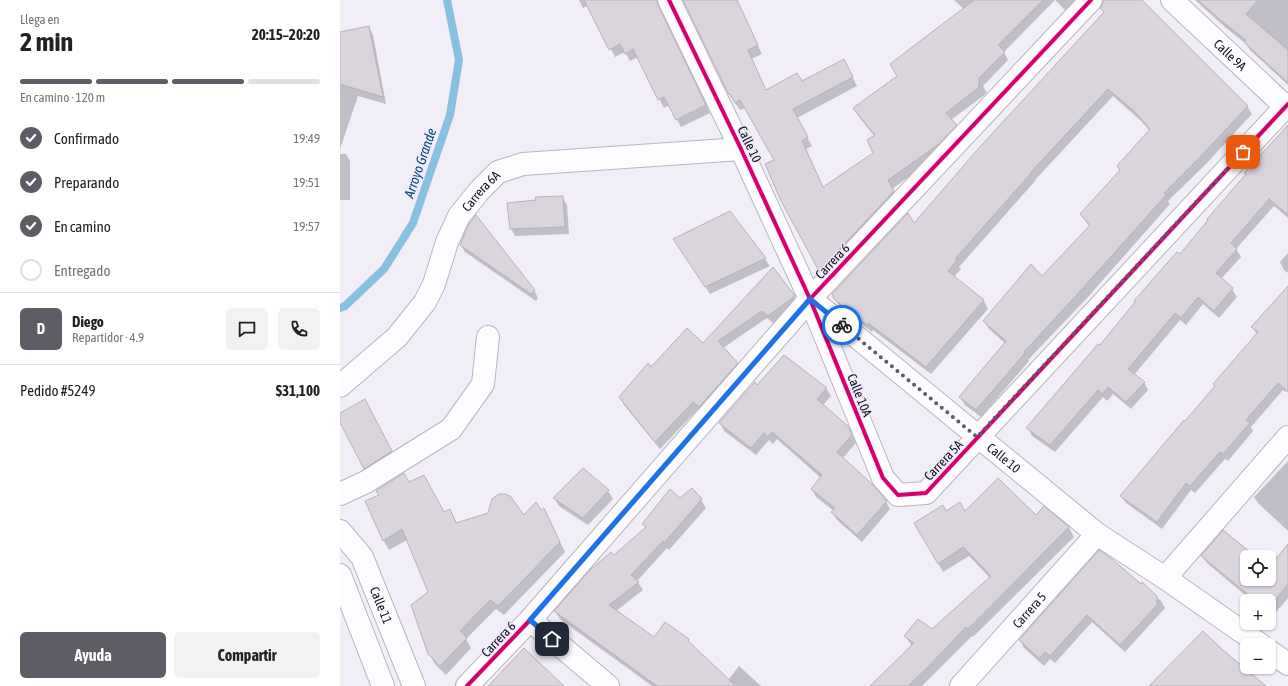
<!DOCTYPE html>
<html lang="es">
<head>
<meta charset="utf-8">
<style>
	:root { --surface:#fff; --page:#f2f2f2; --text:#202124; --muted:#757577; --line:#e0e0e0; --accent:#5f5c66 }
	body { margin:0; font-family:"Asap Condensed",sans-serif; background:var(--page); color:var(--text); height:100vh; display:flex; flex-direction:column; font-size:15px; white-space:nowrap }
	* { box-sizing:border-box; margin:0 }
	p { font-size:13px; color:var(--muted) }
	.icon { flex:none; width:22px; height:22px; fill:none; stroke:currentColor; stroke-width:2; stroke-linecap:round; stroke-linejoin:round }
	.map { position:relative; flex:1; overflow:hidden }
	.panel { display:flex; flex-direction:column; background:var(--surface); width:340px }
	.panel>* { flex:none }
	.buttons { position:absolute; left:900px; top:550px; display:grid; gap:8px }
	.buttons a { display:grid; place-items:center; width:36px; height:36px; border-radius:6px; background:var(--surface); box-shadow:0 1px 3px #0004; font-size:20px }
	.pin { position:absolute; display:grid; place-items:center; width:34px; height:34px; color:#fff; margin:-17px; border-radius:8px; box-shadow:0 2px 6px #0006 }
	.courier { position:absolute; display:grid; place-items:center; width:40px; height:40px; margin:-20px; border:3px solid #1a73e8; border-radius:50%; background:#fff; color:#222; box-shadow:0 1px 5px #0007 }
	.headline em { font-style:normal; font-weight:700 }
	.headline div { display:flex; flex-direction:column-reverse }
	.headline { display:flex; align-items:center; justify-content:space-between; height:68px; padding:0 20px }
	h1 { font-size:26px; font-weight:700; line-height:30px }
	.bar { display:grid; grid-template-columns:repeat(4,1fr); gap:6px 4px; align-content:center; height:48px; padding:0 20px }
	.bar i { height:5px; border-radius:3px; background:var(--line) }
	.bar .active { background:var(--accent) }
	.bar p { grid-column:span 4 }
	.line { display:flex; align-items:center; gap:10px; padding:0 20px; border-top:1px solid var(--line) }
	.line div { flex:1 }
	.round { display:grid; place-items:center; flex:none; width:42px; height:42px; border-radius:6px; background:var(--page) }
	ol { padding:0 20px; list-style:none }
	li { display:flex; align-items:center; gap:12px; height:44px }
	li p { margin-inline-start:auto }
	li .icon { padding:4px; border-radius:50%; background:var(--accent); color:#fff; stroke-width:4 }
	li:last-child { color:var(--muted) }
	li i { width:22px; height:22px; border:2px solid var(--line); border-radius:50% }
	.action { display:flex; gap:8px; margin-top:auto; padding:8px 20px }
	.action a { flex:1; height:46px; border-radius:6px; background:var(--accent); color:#fff; font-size:16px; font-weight:700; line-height:46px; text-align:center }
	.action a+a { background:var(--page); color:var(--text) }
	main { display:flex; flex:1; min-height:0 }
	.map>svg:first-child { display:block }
</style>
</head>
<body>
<main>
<section class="panel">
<div class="headline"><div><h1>2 min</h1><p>Llega en</p></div><em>20:15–20:20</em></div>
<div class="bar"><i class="active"></i><i class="active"></i><i class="active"></i><i></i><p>En camino · 120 m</p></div>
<ol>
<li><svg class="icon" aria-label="check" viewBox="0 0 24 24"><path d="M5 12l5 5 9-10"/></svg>Confirmado<p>19:49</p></li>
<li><svg class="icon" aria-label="check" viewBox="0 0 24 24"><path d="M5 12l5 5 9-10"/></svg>Preparando<p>19:51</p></li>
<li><svg class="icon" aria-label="check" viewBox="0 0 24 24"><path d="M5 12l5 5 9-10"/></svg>En camino<p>19:57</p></li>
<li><i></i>Entregado</li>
</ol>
<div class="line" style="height:72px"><b class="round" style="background:var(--accent);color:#fff">D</b><div><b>Diego</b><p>Repartidor · 4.9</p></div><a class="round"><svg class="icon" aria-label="chat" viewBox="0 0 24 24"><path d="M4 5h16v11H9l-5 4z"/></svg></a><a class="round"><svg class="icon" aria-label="phone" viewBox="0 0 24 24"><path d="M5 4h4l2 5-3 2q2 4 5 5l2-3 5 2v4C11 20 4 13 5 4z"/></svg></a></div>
<div class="line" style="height:52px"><div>Pedido #5249</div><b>$31,100</b></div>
<div class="action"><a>Ayuda</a><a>Compartir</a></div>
</section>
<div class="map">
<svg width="948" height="686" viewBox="0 0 948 686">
	<rect width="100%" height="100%" fill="#f1eef8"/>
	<!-- shadow -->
	<g fill="#0003">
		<path d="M239,0H300L357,86L370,113L341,127L329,105L324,108L298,57L290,61L285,52L275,57L248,5L243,8Z"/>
		<path d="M344,0H399L397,1L422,54L411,59L426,90L461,82L508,69L517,86L457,118L472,146L466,149L483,188L534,153L535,137L519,117L514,109L558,76L624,9L614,0H746L731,16L715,0L664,52L668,60L643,86L647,93L611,120L621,133L603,152L552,189L558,200L484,278L442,201L435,161L406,108L400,110L389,94Z"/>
		<path d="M764,0H801L907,106L912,114L865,165L828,201L830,204L747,298L688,360L689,361L641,417L625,405L620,397L666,344L649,329L644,321L702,277L750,227L741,215L780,171L778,167L810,131L800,120L773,96L695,180V181L619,267L621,269L614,277L644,301L648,309L591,374L533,330L532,332L500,307L493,294L574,225L765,13L762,8Z"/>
		<path d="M855,0H948V85L910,50L906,44L885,27Z"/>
		<path d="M29,27L33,35L46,104L18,96L0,149V33Z"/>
		<path d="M948,136V218L934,206L896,249L901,257L881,279L892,289L897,297L879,318L863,304L846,325L840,320L794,375L804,382L808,390L791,409L773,394L767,401L763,397L715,452L692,436L688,428L840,256L907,175L906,173Z"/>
		<path d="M0,154H6L10,161V200H0Z"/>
		<path d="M222,197L227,205L229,234L175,236L171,228Z"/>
		<path d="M390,212L425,259L430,266L370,294L339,247Z"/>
		<path d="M121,245L194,290L198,298L196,301L125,252Z"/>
		<path d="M948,253V273L944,270L940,262Z"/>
		<path d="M433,269L459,304L433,323L427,318L383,348L397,363L401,371L364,414L357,410L320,449L284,405L280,397L311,369L363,344Z"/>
		<path d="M948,288V389L945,392L943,390L911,427L913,431L888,461L885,459L855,493L851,490L822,529L786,503L781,496L876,387L874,384L917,335L913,327Z"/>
		<path d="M417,386L486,388L491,396L483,405L508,427L516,443L502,459L546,502L550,509L522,542L497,520L492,512L494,511L476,497L472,489L481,478L437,439L433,444L429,440L416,455L384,431L380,423Z"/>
		<path d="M29,408L56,459L29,476L0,421V414Z"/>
		<path d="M948,461V531L919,504L914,497Z"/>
		<path d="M243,469L268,491L273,499L248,525L219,506L214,498Z"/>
		<path d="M69,483L104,513L110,510L117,523L184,517L201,512L209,519L225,552L164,615L156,609L126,639L131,648L106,675L95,664L89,654L90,592L67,540L49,550L44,541L26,502Z"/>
		<path d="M340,499L361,500L366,508L329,550L327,548L297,581L303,590L276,611L314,639L348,640L352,647L388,680L399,666L421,686H312L220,619L215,611L274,556L306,528L303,524Z"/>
		<path d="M704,508L729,528L734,537L633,637L632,636L582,686H531L572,646L565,636L592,630L650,578L629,556L603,572L575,523L606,512L696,516Z"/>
		<path d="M948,546V598L932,617L929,615V601H912L867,563L862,556L914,557H907V579H929V568Z"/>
		<path d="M802,584L821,601L825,608L785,652L752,622L715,663L710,659L704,666L684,648L680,640Z"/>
	</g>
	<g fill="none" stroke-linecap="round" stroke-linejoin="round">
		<!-- stream -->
		<path stroke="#87c0e0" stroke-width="8" d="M0,308L5,306L44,269L73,223L110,115L119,60L107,0"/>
	</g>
	<!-- building -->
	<g fill="#dad4dc" stroke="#b8b2ba">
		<path d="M244,0H317L318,5L366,105L336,120L324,97L318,100L293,49L285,54L280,44L269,50Z"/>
		<path d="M343,0H397L418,45L408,50L426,90L457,73L462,81L504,59L513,77L453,109L468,137L462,141L483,187L533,153L527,140L535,135L513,108L557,76L550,64L634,0H703L658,45L665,52L639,78V87L606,113L617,125L599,144L548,180L554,191L479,271L441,201L425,164L434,160L400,100L395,103L390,94L389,95Z"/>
		<path d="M763,0H802L908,106L860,157L824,193L826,195L742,289L684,352L685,353L636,410L619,397L666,341L643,321L691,264L702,276L750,225L740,214L780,170L777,166L810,129L794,111L768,89L691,172H692L615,259L617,260L608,271L644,300L586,367L528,323L527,325L516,317L494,299L492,294L568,213L574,223L638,149L764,12L760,8L763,3Z"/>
		<path d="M858,0H918L906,14L948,50V83L904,42L906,40L879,19Z"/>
		<path d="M29,26L43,97L0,84V32Z"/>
		<path d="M948,125V215L929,199L891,243L897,249L876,273L893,288L874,311L858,297L841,318L835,313L788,369L805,382L786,402L768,387L763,394L758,390L710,445L686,428L758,344L760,345L795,302L794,301L828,262L837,252L840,254L868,220L867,219L906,174L904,173Z"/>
		<path d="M223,196L225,227L170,229L167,203L196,200L195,197Z"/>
		<path d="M390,211L426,258L365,287L333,239Z"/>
		<path d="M136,215L195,290L191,294L120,245L129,224Z"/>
		<path d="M433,267L455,296L428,316L422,311L378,341L398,363L359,407L353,402L315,442L279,397L308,363L311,367L347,328L363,343Z"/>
		<path d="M948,286V392L938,383L906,420L910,423L883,454L880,452L850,486L846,483L817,522L780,496L844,420L845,421L875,386L873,384L918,332L911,327Z"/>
		<path d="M444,355L487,388L477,399L508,426L512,435L497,452L533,485L547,501L517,535L491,512L495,508L471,489L482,475L432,432L428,437L424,433L411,448L379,423L415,382L417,385Z"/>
		<path d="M25,399L52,451L24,469L0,423V413Z"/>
		<path d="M243,468L269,490L243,518L213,498Z"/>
		<path d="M64,473L69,482L84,475L104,512L110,509L116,523L148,513L152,499L159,494H166L171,497L184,515L196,502L201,510L204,508L220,542L158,606L150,600L120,631L127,638L100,666L88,654L71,605L88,592L62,529L43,541L25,501L39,495L36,491Z"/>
		<path d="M658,478L696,515L704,506L729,527L628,629L626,627L586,669L568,686H530L574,643L564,636L578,619L592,629L651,576L623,547L598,564L574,523L603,505L606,511L620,502L625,511Z"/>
		<path d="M352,488L362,499L324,543L323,541L291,575L299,582L269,605L314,637L325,622L349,639L348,641L396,686H317L214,611L250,570L271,552L274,555L306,527L302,524L330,489L340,498Z"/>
		<path d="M883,530L916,557H907V579H929V567L948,544V584L929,608V601H916L861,556Z"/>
		<path d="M759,550L772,559L801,584L802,582L817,596V605L780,645L747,615L710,656L705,652L699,658L679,640Z"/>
		<path d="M863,631L883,650L926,686H809Z"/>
		<path d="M184,648L224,686H148Z"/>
	</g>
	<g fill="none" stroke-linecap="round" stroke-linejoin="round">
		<defs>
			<g id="minor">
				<path d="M329,0L401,149L470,299L543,478L558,495L586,493L948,104"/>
				<path id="s1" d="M832,0L948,109"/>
				<path id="s2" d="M473,301L757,534L825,578L921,645"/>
				<path id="s3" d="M0,386L57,337L85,302L94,284L107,242L119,216L140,190L158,172L183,164L401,149"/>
				<path d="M0,494L26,482L111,429L143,384L148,337"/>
				<path id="s4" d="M0,531L22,557L74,686"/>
				<path d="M0,575L43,686"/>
				<path d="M825,578L948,437"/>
				<path d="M190,620L268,686"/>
				<path d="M929,651L948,664"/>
				<path d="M127,686L190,620L470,299L751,0"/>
				<path id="s5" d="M621,686L757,534"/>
			</g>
		</defs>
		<!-- minor casing -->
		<use href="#minor" stroke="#b8b5be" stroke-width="24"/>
		<!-- minor -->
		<use href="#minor" stroke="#fdfcfe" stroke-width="22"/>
		<defs>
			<g id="cycleway">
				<path d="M329,0L401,149L470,299L543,478L558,495L586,493L948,104"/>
				<path d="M127,686L190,620L470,299L751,0"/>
			</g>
		</defs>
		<!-- cycleway casing -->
		<use href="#cycleway" stroke="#efeafc" stroke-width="6"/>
		<!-- cycleway -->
		<use href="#cycleway" stroke="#d6006c" stroke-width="4"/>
	</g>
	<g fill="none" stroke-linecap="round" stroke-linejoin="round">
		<!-- done -->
		<path stroke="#5f5c66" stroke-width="4" stroke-dasharray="0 7.2" d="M502,325L637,437L903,152"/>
		<!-- route -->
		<path stroke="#1a73e8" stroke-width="5" d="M212,639L190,620L470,299L502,325"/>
	</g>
	<g text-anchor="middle" stroke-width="3" stroke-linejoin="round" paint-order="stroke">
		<!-- street labels -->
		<g font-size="13" fill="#100d17" stroke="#efeafc">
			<text dy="5" stroke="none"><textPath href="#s1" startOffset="80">Calle 9A</textPath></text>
			<text transform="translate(410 144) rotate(65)" y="5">Calle 10</text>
			<text dy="5" stroke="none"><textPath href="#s3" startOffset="246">Carrera 6A</textPath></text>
			<text transform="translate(492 261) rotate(-47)" y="5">Carrera 6</text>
			<text transform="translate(520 395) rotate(68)" y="5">Calle 10A</text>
			<text dy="5" stroke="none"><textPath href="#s2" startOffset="247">Calle 10</textPath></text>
			<text transform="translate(603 460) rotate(-47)" y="5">Carrera 5A</text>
			<text dy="5" stroke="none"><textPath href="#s4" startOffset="86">Calle 11</textPath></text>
			<text dy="5" stroke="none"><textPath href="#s5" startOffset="102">Carrera 5</textPath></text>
			<text transform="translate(158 639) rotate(-47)" y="5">Carrera 6</text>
		</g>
		<!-- water labels -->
		<g font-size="14" font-style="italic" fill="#004865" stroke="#efeafc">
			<text transform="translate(80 163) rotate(-71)" y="5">Arroyo Grande</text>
		</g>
	</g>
</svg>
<div class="buttons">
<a><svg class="icon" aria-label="locate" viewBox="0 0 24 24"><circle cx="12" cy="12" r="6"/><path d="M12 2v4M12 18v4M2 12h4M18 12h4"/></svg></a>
<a>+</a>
<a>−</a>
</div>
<div class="pin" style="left:903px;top:152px;background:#ea580c"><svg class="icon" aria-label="bag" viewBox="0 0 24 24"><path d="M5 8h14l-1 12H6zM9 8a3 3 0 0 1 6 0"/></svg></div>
<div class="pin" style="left:212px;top:639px;background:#1f2937"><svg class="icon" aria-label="home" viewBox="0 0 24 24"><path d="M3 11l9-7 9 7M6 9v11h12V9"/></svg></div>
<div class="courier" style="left:502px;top:325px"><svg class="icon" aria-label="bike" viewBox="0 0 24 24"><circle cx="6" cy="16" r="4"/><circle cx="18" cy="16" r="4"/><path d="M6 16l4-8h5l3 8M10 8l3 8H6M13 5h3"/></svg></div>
</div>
</main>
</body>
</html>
